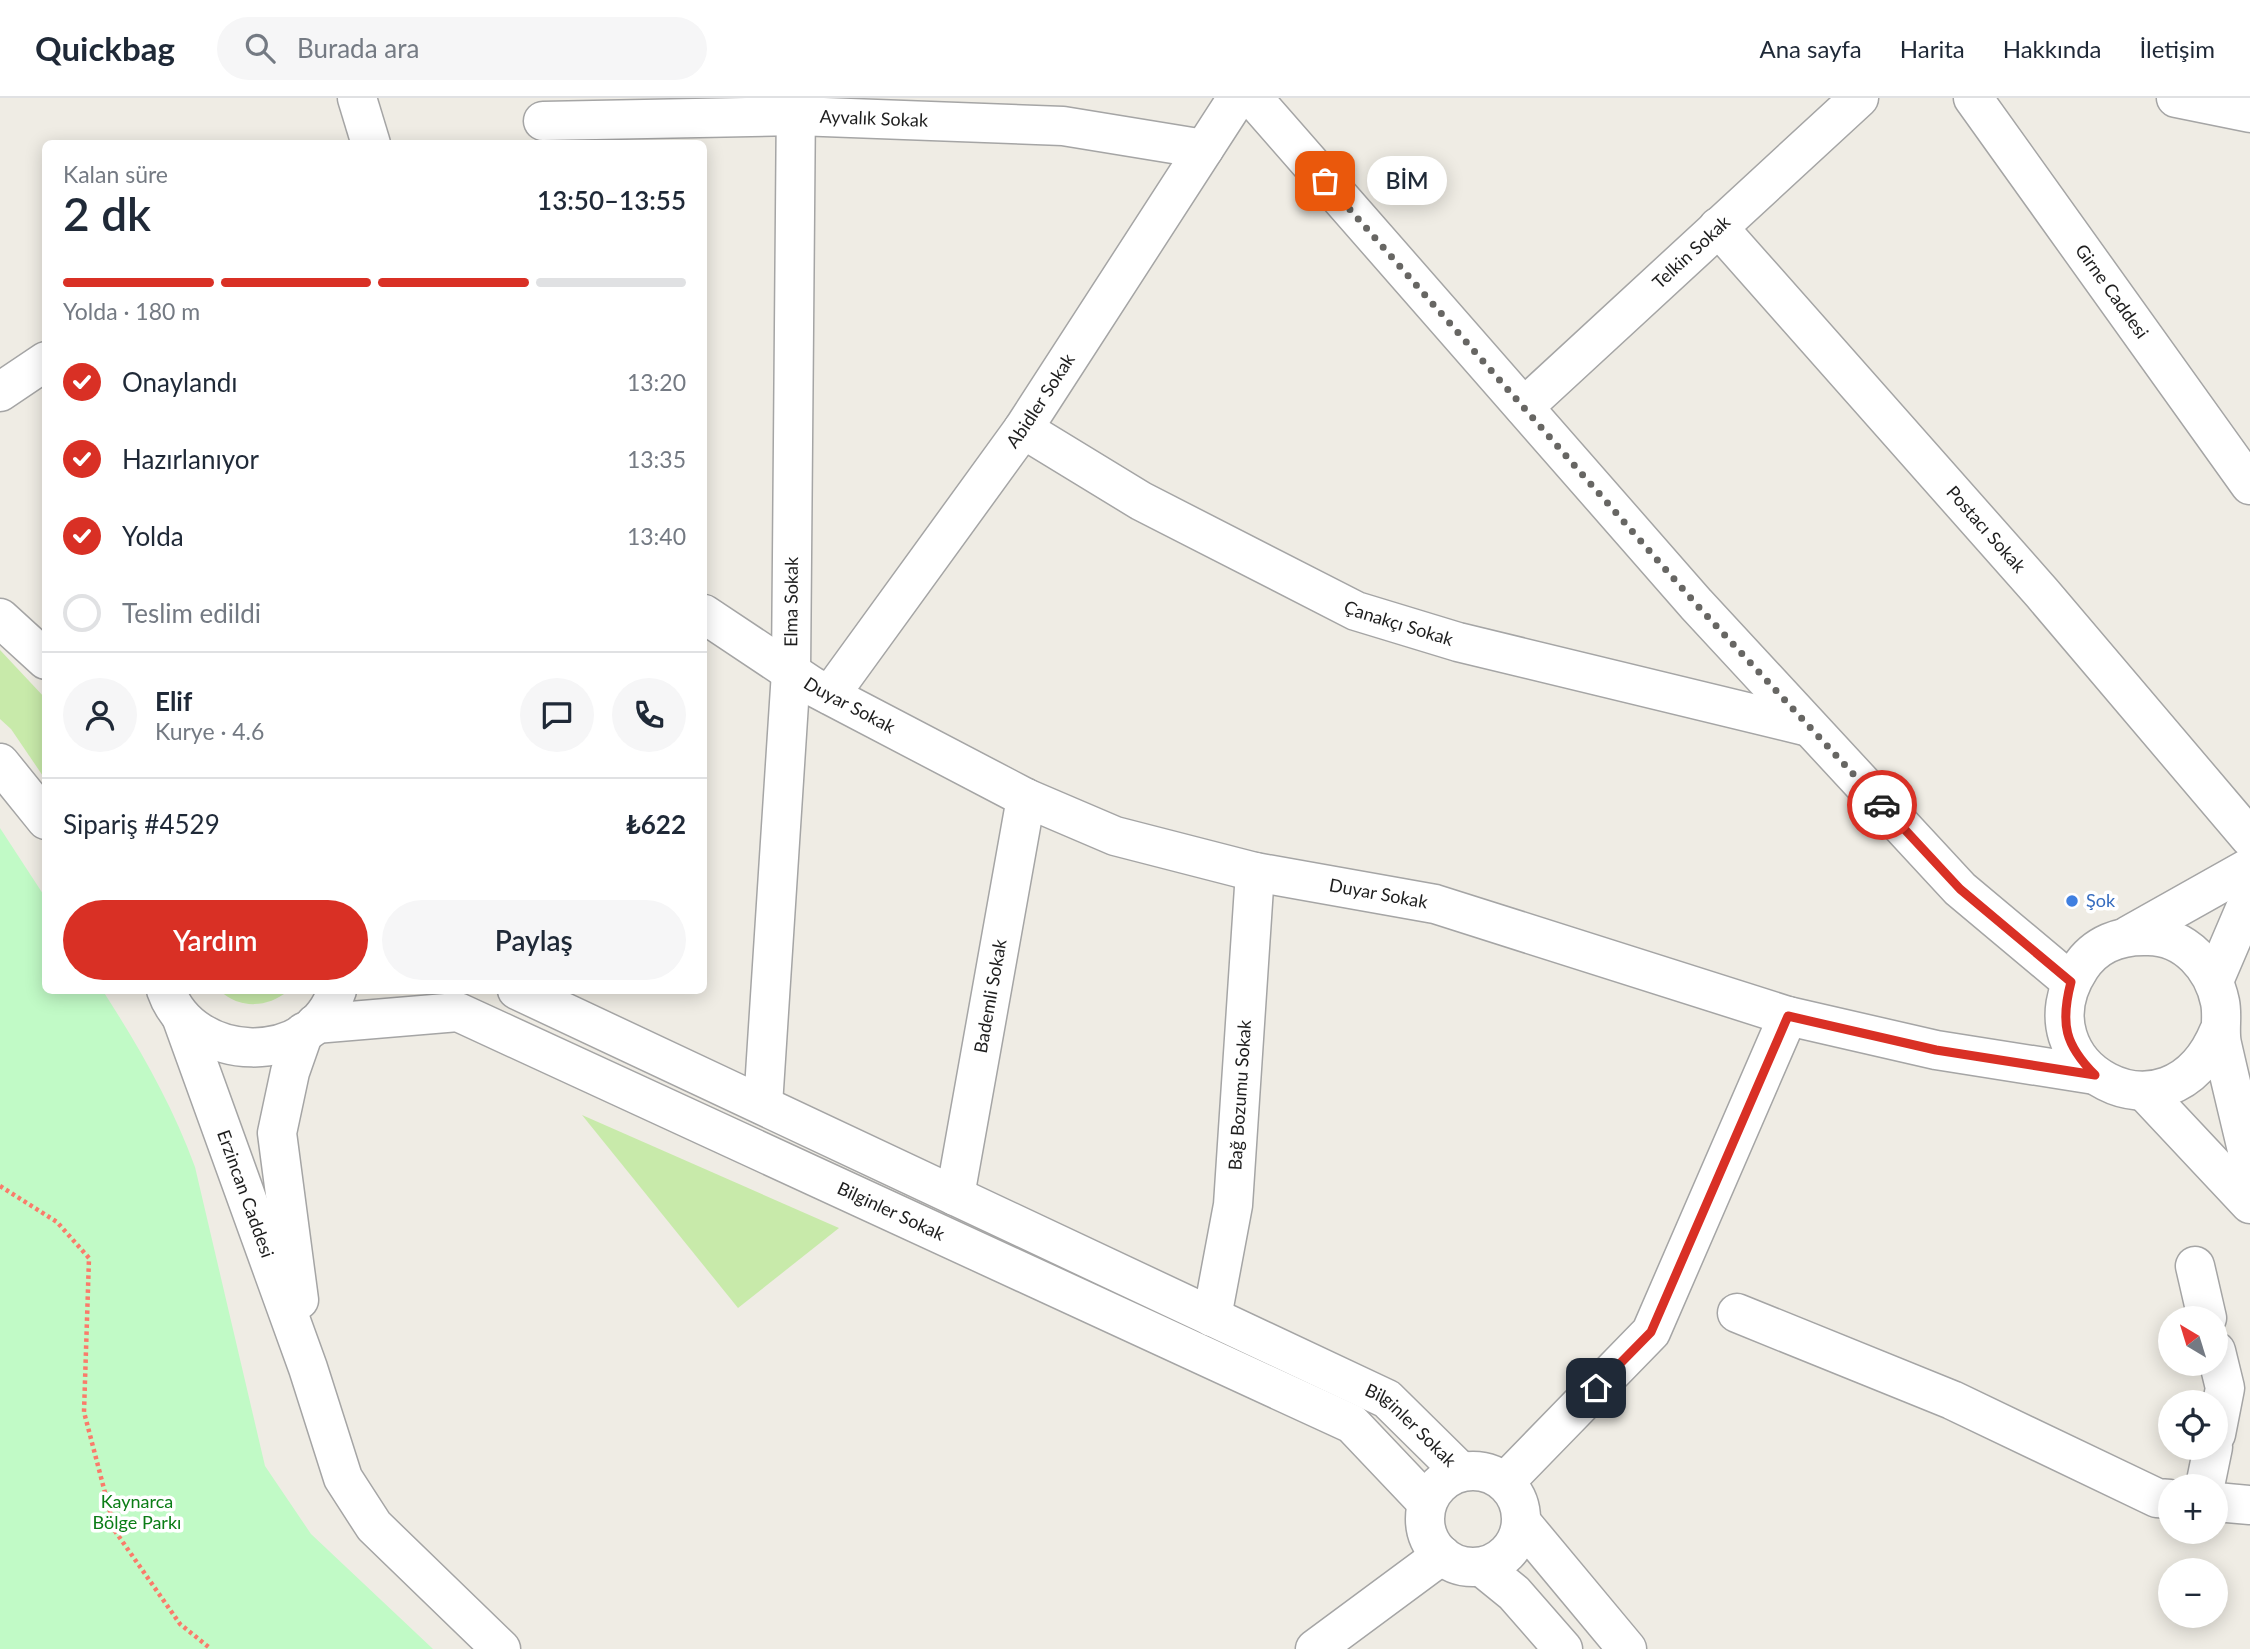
<!DOCTYPE html>
<html lang="tr">
<head>
<meta charset="utf-8">
<style>
	:root { --surface:#fff; --page:#f6f6f7; --text:#1f2937; --muted:#747a83; --line:#e0e1e3; --accent:#d93025 }
	body { margin:0; font-family:Lato,sans-serif; background:var(--page); color:var(--text); height:100vh; display:flex; flex-direction:column; font-size:26px; white-space:nowrap }
	* { box-sizing:border-box; margin:0 }
	p { font-size:23px; color:var(--muted) }
	.icon { flex:none; width:38px; height:38px; fill:none; stroke:currentColor; stroke-width:2; stroke-linecap:round; stroke-linejoin:round }
	.map { position:relative; flex:1; overflow:hidden }
	.panel { position:absolute; left:42px; top:42px; width:665px; height:854px; display:flex; flex-direction:column; background:var(--surface); border-radius:10px; box-shadow:0 4px 18px #0003 }
	.panel>* { flex:none }
	.needle { width:46px; rotate:322deg }
	.buttons { position:absolute; left:2158px; top:1208px; display:grid; gap:14px }
	.buttons a { display:grid; place-items:center; width:70px; height:70px; border-radius:50%; background:var(--surface); box-shadow:0 4px 18px #0003; font-size:35px }
	.pin { position:absolute; display:grid; place-items:center; width:60px; height:60px; color:#fff; margin:-30px; border-radius:14px; box-shadow:0 4px 10px #0006 }
	.courier { position:absolute; display:grid; place-items:center; width:70px; height:70px; margin:-35px; border:5px solid #d93025; border-radius:50%; background:#fff; color:#222; box-shadow:0 2px 9px #0007 }
	.bubble { position:absolute; height:49px; border-radius:24px; background:var(--surface); box-shadow:0 4px 18px #0003; font-size:23px; font-weight:600; line-height:49px; text-align:center }
	.summary em { font-style:normal; font-weight:600 }
	.summary div { display:flex; flex-direction:column-reverse }
	.summary { display:flex; align-items:center; justify-content:space-between; height:119px; padding:0 21px }
	h1 { font-size:46px; font-weight:600; line-height:52px }
	.bar { display:grid; grid-template-columns:repeat(4,1fr); gap:10px 7px; align-content:center; height:84px; padding:0 21px }
	.bar i { height:9px; border-radius:5px; background:var(--line) }
	.bar .selected { background:var(--accent) }
	.bar p { grid-column:span 4 }
	.line { display:flex; align-items:center; gap:18px; padding:0 21px; border-top:2px solid var(--line) }
	.line div { flex:1 }
	.round { display:grid; place-items:center; flex:none; width:74px; height:74px; border-radius:37px; background:var(--page) }
	ol { padding:0 21px; list-style:none }
	li { display:flex; align-items:center; gap:21px; height:77px }
	li p { margin-inline-start:auto }
	li .icon { padding:7px; border-radius:50%; background:var(--accent); color:#fff; stroke-width:4 }
	li:last-child { color:var(--muted) }
	li i { width:38px; height:38px; border:4px solid var(--line); border-radius:50% }
	.primary-button { display:flex; gap:14px; margin-top:auto; padding:14px 21px }
	.primary-button a { flex:1; height:80px; border-radius:42px; background:var(--accent); color:#fff; font-size:28px; font-weight:600; line-height:80px; text-align:center }
	.primary-button a+a { background:var(--page); color:var(--text) }
	header { display:flex; align-items:center; gap:42px; box-sizing:border-box; height:98px; padding:0 35px; background:var(--surface); border-bottom:2px solid var(--line) }
	header strong { font-size:33px }
	nav { display:flex; gap:38px; margin-inline-start:auto; font-size:24px }
	.search { width:490px; height:63px; background:var(--page); display:flex; align-items:center; gap:18px; box-sizing:border-box; padding:0 24px; border-radius:38px; color:var(--muted); font-size:26px }
	.map>svg:first-child { display:block }
</style>
</head>
<body>
<header>
<strong>Quickbag</strong>
<div class="search"><svg class="icon" aria-label="search" viewBox="0 0 24 24"><circle cx="10" cy="10" r="6"/><path d="M15 15l6 6"/></svg>Burada ara</div>
<nav><a>Ana sayfa</a><a>Harita</a><a>Hakkında</a><a>İletişim</a></nav>
</header>
<div class="map">
<svg width="2250" height="1551" viewBox="0 0 2250 1551">
	<rect width="100%" height="100%" fill="#efece4"/>
	<!-- grass -->
	<g fill="#c8eaaa">
		<path d="M0,552L45,600V681L11,631L0,621Z"/>
		<path d="M220,893H288C267,910 240,911 220,893Z"/>
		<path d="M582,1017L839,1130L738,1210Z"/>
	</g>
	<!-- park -->
	<path fill="#c1fac6" d="M0,730L45,799L46,892L103,893C139,949 172,1006 195,1069L265,1368L311,1436L433,1551H0Z"/>
	<g fill="none" stroke-linecap="round" stroke-linejoin="round">
		<defs>
			<g id="minor">
				<path d="M357,0L371,46"/>
				<path d="M1253,0L1696,506L1960,791L2071,884"/>
				<path id="s1" d="M1973,0L2250,387"/>
				<path d="M2176,0L2250,15"/>
				<path id="s2" d="M543,23L797,18L1063,28L1204,51"/>
				<path id="s3" d="M1718,129L2042,495L2250,740"/>
				<path d="M0,294L46,263"/>
				<path id="s4" d="M1524,309L1859,0"/>
				<path id="s5" d="M1023,331L1141,403L1356,513L1458,544L1809,629"/>
				<path id="s6" d="M704,516L812,588L1026,700L1115,738L1255,774L1435,806L1788,918L1936,952L2095,977"/>
				<path d="M0,520L46,562"/>
				<path id="s7" d="M830,597L1023,331L1237,0"/>
				<path d="M0,665L46,722"/>
				<path d="M2129,837L2250,769"/>
				<path d="M2214,883L2250,799"/>
				<path d="M166,892C192,966 312,971 337,892"/>
				<path id="s8" d="M517,892L1387,1301L1461,1374"/>
				<path id="s9" d="M182,921L308,1270L343,1380L374,1428L501,1551"/>
				<path id="s10" d="M315,926L458,914L1352,1326L1427,1405"/>
				<path d="M2219,933C2169,1055 2016,967 2080,870C2095,846 2121,837 2148,838C2186,838 2213,870 2220,904C2223,918 2219,932 2222,946C2231,986 2241,1026 2250,1065"/>
				<path d="M2144,993L2250,1106"/>
				<path id="s11" d="M763,1007L791,574L796,0"/>
				<path id="s12" d="M955,1098L1026,700"/>
				<path d="M2195,1168L2207,1220"/>
				<path d="M299,1202L277,1035L290,974L304,934"/>
				<path d="M1737,1215L1952,1302L2157,1400L2170,1401"/>
				<path id="s13" d="M1212,1219L1233,1107L1255,774"/>
				<path d="M2216,1253L2225,1290L2216,1336"/>
				<circle cx="1473" cy="1421" r="48"/>
				<path d="M1505,1384L1651,1234L1788,918"/>
				<path d="M2205,1388L2213,1349"/>
				<path d="M2216,1404L2250,1407"/>
				<path d="M1522,1425L1627,1551"/>
				<path d="M1482,1469L1514,1495L1563,1551"/>
				<path d="M1315,1551L1442,1457"/>
			</g>
		</defs>
		<!-- minor casing -->
		<use href="#minor" stroke="#a5a5a5" stroke-width="41"/>
		<!-- path -->
		<path stroke="#fa7b6a" stroke-width="4.5" stroke-dasharray="3.5 3.5" stroke-linecap="butt" d="M0,1088L57,1124L89,1160L84,1314L115,1433L180,1526L211,1551"/>
		<!-- minor -->
		<use href="#minor" stroke="#fff" stroke-width="38"/>
	</g>
	<g fill="none" stroke-linecap="round" stroke-linejoin="round">
		<!-- done -->
		<path stroke="#676663" stroke-width="7" stroke-dasharray="0 12.6" d="M1325,83L1696,506L1882,707"/>
		<!-- route -->
		<path stroke="#d93025" stroke-width="9" d="M1596,1290L1651,1234L1788,918L1936,952L2095,977C2065,947 2060,926 2071,884L1960,791L1882,707"/>
	</g>
	<!-- markers -->
	<circle fill="#3f7fe0" stroke="#fff" stroke-width="2.5" cx="2072" cy="803" r="7"/>
	<g text-anchor="middle" stroke-width="7" stroke-linejoin="round" paint-order="stroke">
		<!-- street labels -->
		<g font-size="18" fill="#1e1e1e" stroke="#fff">
			<text dy="6" stroke="none"><textPath href="#s2" startOffset="331">Ayvalık Sokak</textPath></text>
			<text dy="6" stroke="none"><textPath href="#s4" startOffset="228">Telkin Sokak</textPath></text>
			<text dy="6" stroke="none"><textPath href="#s1" startOffset="238">Girne Caddesi</textPath></text>
			<text dy="6" stroke="none"><textPath href="#s7" startOffset="362">Abidler Sokak</textPath></text>
			<text dy="6" stroke="none"><textPath href="#s3" startOffset="404">Postacı Sokak</textPath></text>
			<text dy="6" stroke="none"><textPath href="#s11" startOffset="504">Elma Sokak</textPath></text>
			<text dy="6" stroke="none"><textPath href="#s5" startOffset="424">Çanakçı Sokak</textPath></text>
			<text dy="6" stroke="none"><textPath href="#s6" startOffset="172">Duyar Sokak</textPath></text>
			<text dy="6" stroke="none"><textPath href="#s6" startOffset="738">Duyar Sokak</textPath></text>
			<text dy="6" stroke="none"><textPath href="#s12" startOffset="203">Bademli Sokak</textPath></text>
			<text dy="6" stroke="none"><textPath href="#s13" startOffset="224">Bağ Bozumu Sokak</textPath></text>
			<text dy="6" stroke="none"><textPath href="#s9" startOffset="186">Erzincan Caddesi</textPath></text>
			<text dy="6" stroke="none"><textPath href="#s10" startOffset="620">Bilginler Sokak</textPath></text>
			<text dy="6" stroke="none"><textPath href="#s8" startOffset="996">Bilginler Sokak</textPath></text>
		</g>
		<!-- shop labels -->
		<g font-size="18" fill="#366cbe" stroke="#fff" text-anchor="start">
			<text x="2086" y="809">Şok</text>
		</g>
		<!-- park labels -->
		<g font-size="18" fill="#0b7d16" stroke="#fff">
			<text x="137" y="1410">Kaynarca<tspan x="137" dy="21">Bölge Parkı</tspan></text>
		</g>
	</g>
</svg>
<div class="buttons">
<a><svg class="needle" viewBox="-14 -14 28 28"><path d="M0-13l5 13h-10z" fill="#e53935"/><path d="M0 13l5-13h-10z" fill="#747a83"/></svg></a>
<a><svg class="icon" aria-label="locate" viewBox="0 0 24 24"><circle cx="12" cy="12" r="6"/><path d="M12 2v4M12 18v4M2 12h4M18 12h4"/></svg></a>
<a>+</a>
<a>−</a>
</div>
<div class="pin" style="left:1325px;top:83px;background:#ea580c"><svg class="icon" aria-label="bag" viewBox="0 0 24 24"><path d="M5 8h14l-1 12H6zM9 8a3 3 0 0 1 6 0"/></svg></div>
<div class="pin" style="left:1596px;top:1290px;background:#1f2937"><svg class="icon" aria-label="home" viewBox="0 0 24 24"><path d="M3 11l9-7 9 7M6 9v11h12V9"/></svg></div>
<div class="courier" style="left:1882px;top:707px"><svg class="icon" aria-label="car" viewBox="0 0 24 24"><path d="M5 17H2v-5l4-1 3-4h7l3 4 3 1v5h-3M9 17h6M6 11h13"/><circle cx="7" cy="17" r="2"/><circle cx="17" cy="17" r="2"/></svg></div>
<div class="bubble" style="left:1367px;top:58px;width:80px">BİM</div>
<section class="panel">
<div class="summary"><div><h1>2 dk</h1><p>Kalan süre</p></div><em>13:50–13:55</em></div>
<div class="bar"><i class="selected"></i><i class="selected"></i><i class="selected"></i><i></i><p>Yolda · 180 m</p></div>
<ol>
<li><svg class="icon" aria-label="check" viewBox="0 0 24 24"><path d="M5 12l5 5 9-10"/></svg>Onaylandı<p>13:20</p></li>
<li><svg class="icon" aria-label="check" viewBox="0 0 24 24"><path d="M5 12l5 5 9-10"/></svg>Hazırlanıyor<p>13:35</p></li>
<li><svg class="icon" aria-label="check" viewBox="0 0 24 24"><path d="M5 12l5 5 9-10"/></svg>Yolda<p>13:40</p></li>
<li><i></i>Teslim edildi</li>
</ol>
<div class="line" style="height:126px"><a class="round"><svg class="icon" aria-label="person" viewBox="0 0 24 24"><circle cx="12" cy="8" r="4"/><path d="M4 21q1-7 8-7t8 7"/></svg></a><div><b>Elif</b><p>Kurye · 4.6</p></div><a class="round"><svg class="icon" aria-label="chat" viewBox="0 0 24 24"><path d="M4 5h16v11H9l-5 4z"/></svg></a><a class="round"><svg class="icon" aria-label="phone" viewBox="0 0 24 24"><path d="M5 4h4l2 5-3 2q2 4 5 5l2-3 5 2v4C11 20 4 13 5 4z"/></svg></a></div>
<div class="line" style="height:91px"><div>Sipariş #4529</div><b>₺622</b></div>
<div class="primary-button"><a>Yardım</a><a>Paylaş</a></div>
</section>
</div>
</body>
</html>
